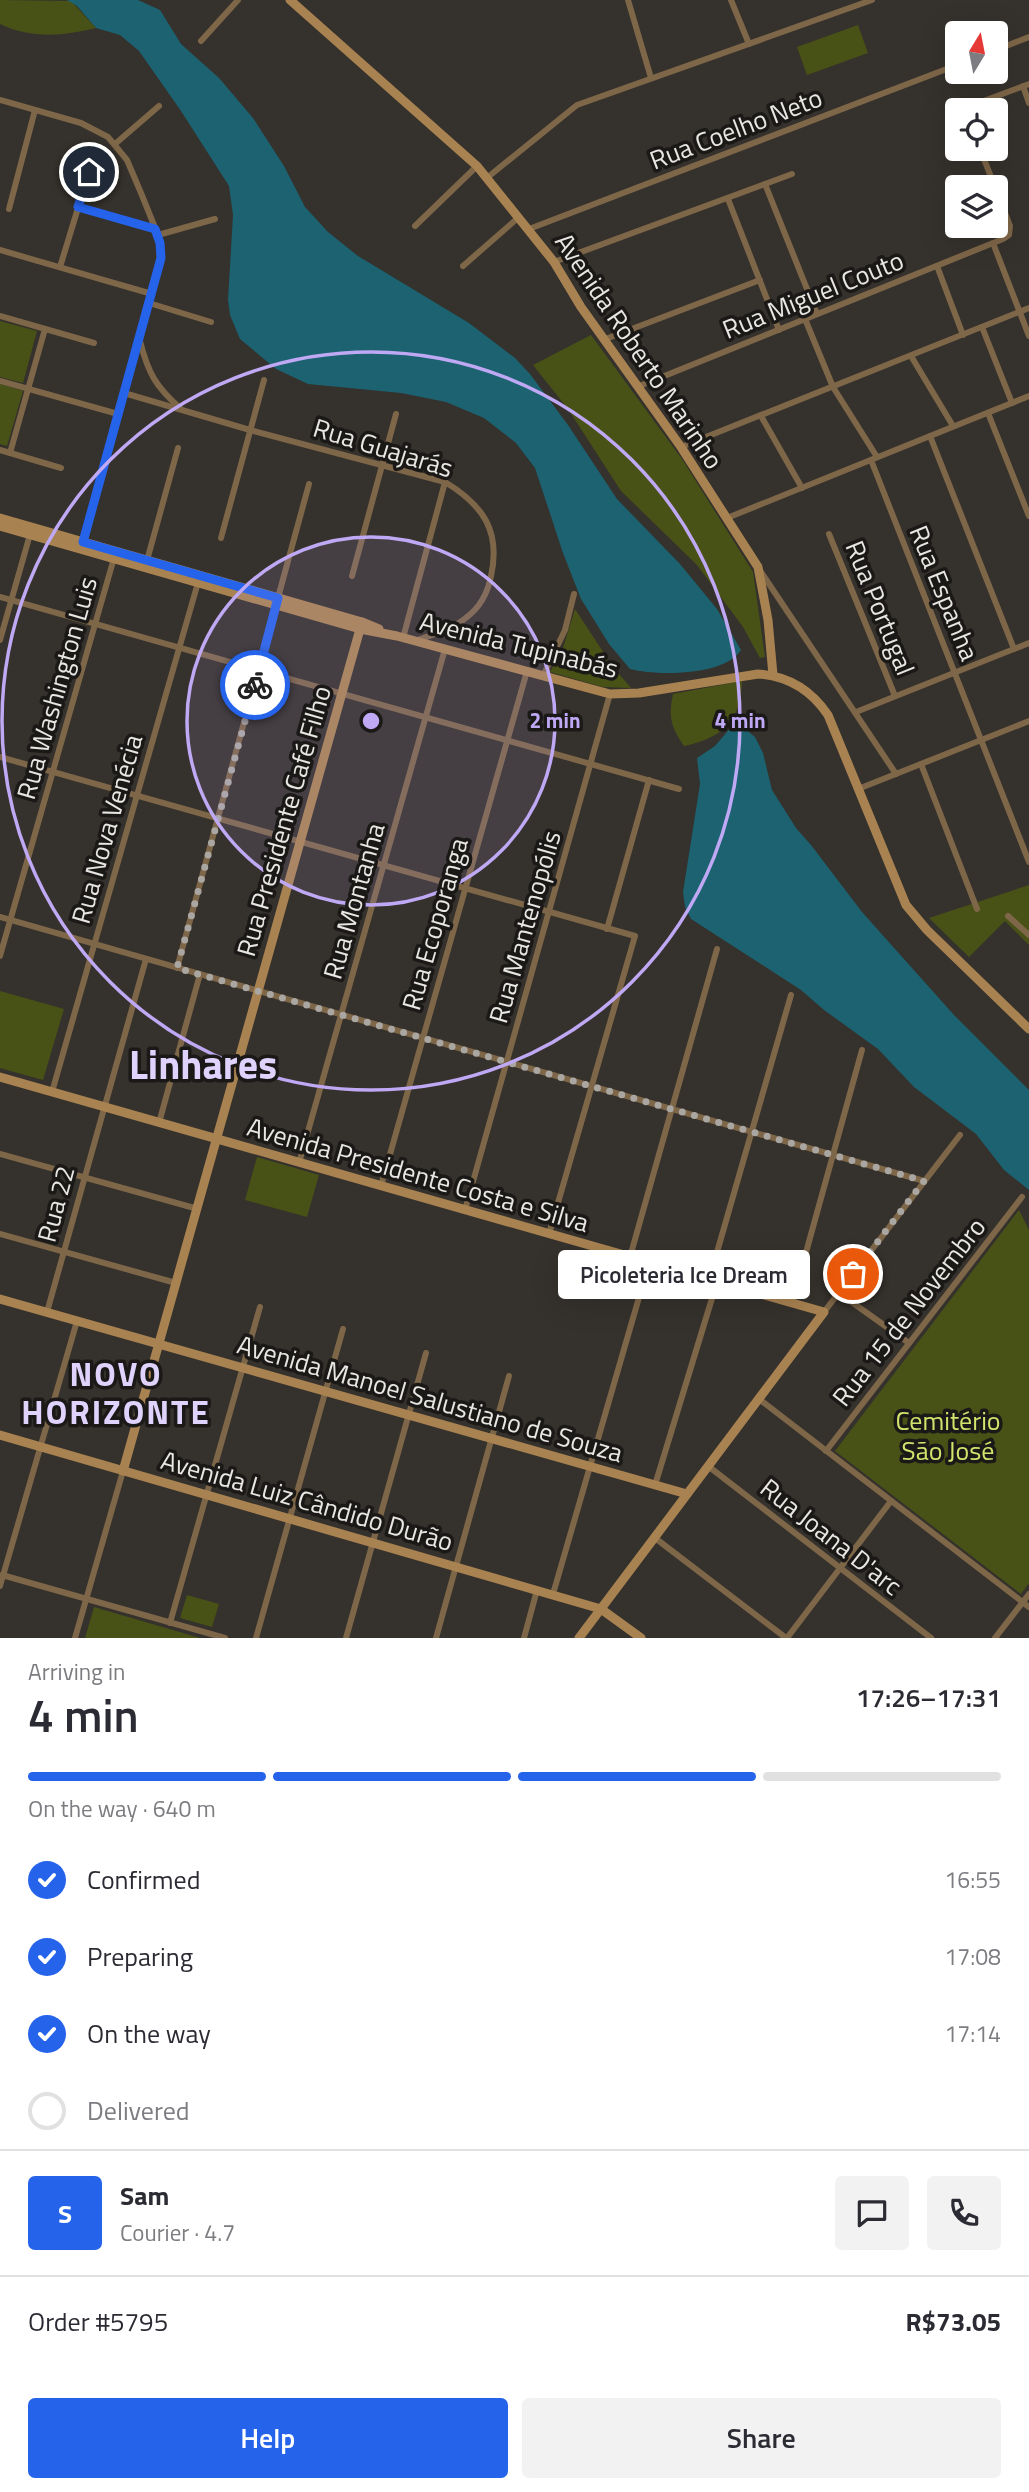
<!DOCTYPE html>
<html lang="en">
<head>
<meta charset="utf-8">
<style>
	:root { --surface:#fff; --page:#f2f2f3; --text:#2b2b33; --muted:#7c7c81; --line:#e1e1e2; --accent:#2563eb }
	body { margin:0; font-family:"Titillium Web",sans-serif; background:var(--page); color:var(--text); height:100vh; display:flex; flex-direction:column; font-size:26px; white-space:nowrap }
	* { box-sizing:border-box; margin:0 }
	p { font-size:23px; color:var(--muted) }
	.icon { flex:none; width:38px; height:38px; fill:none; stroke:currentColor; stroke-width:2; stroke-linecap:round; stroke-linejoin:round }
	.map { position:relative; height:1638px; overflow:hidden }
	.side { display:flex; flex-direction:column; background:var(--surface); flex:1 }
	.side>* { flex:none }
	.needle { width:46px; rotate:10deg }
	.fabs { position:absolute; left:945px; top:21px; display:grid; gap:14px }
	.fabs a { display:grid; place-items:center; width:63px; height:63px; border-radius:7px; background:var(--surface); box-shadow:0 7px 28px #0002; font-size:35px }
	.pin { position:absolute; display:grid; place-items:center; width:60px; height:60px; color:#fff; margin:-30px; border:4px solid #fff; border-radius:50%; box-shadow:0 2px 7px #0007 }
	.courier { position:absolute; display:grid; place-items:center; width:70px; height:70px; margin:-35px; border:5px solid #2563eb; border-radius:50%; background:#fff; color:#222; box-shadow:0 2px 9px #0007 }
	.bubble { position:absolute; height:49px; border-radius:7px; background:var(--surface); box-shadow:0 7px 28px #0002; font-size:23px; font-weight:600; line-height:49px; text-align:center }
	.summary em { font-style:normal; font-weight:600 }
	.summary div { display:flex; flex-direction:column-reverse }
	.summary { display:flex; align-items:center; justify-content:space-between; height:119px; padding:0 28px }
	h1 { font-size:46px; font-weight:600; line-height:52px }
	.bar { display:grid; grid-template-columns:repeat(4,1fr); gap:10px 7px; align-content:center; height:84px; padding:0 28px }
	.bar i { height:9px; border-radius:5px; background:var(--line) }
	.bar .selected { background:var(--accent) }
	.bar p { grid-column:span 4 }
	.line { display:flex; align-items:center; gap:18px; padding:0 28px; border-top:2px solid var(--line) }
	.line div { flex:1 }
	.round { display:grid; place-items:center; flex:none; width:74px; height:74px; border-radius:7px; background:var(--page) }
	ol { padding:0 28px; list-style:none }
	li { display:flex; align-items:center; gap:21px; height:77px }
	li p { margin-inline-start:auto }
	li .icon { padding:7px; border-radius:50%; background:var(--accent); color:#fff; stroke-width:4 }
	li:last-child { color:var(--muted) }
	li i { width:38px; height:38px; border:4px solid var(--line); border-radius:50% }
	.button { display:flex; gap:14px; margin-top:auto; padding:14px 28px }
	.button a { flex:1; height:80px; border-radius:7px; background:var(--accent); color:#fff; font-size:28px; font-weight:600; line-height:80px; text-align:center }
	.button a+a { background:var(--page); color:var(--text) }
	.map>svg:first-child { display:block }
</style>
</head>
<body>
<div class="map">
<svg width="1029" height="1638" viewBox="0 0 1029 1638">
	<rect width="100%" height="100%" fill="#35312c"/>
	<!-- green -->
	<g fill="#495216">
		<path d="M0,0L71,1L96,28C63,36 32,39 0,24Z"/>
		<path d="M858,25L868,53L807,75L797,47Z"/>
		<path d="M0,321L37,331L23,383L0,377Z"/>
		<path d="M591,335L682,459L753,572L765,657L760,658L743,627L697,565L621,491L568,409L533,365Z"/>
		<path d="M0,384L23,391L7,446L0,444Z"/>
		<path d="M575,609L613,667L631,688L603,687L550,672L563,648Z"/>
		<path d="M742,681C741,721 722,738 684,746C671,727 668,717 673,694Z"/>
		<path d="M1029,885V945L1005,921L969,957L929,918Z"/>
		<path d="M0,991L64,1009L43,1080L0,1068Z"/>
		<path d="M257,1157L319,1175L307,1217L245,1200Z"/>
		<path d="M1019,1210L1029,1230V1583L1021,1594L835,1451Z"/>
		<path d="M187,1595L219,1604L212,1627L180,1618Z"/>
		<path d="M94,1607L200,1638H85Z"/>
	</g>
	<!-- water -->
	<g fill="#1c6271">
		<path d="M67,0H138L160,10L181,44L219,78L253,118L284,166L305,207L328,232L358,256L469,323L515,358L530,374L568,425L617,499L680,564L717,609L741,650C725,676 657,676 630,669L609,644L581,599L563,553L535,468L516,443L484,418L446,402L401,393L308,384L276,369L240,339L230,315L228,300L233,215L229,186L181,111L139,51L120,35L96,28L77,6Z"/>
		<path d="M732,726L744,728L755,737L763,753L772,790L796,828L811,845L862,912L954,1015L1029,1090V1190L1004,1170L976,1134L914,1087L878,1049L824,1010L801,990L691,919L685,907L683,892L700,784L697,758L715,746Z"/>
	</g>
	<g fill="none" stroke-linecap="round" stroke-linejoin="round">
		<!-- street -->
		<g stroke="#7e6648" stroke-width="6">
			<path d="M628,0L651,78"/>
			<path d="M731,0L749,44"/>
			<path d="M201,41L238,0"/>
			<path d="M996,50L1029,37"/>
			<path d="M1023,86L1029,103"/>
			<path d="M0,100L81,123L108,137L127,160L141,193L158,235L161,258L82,546"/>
			<path d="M965,110V108L1029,84"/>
			<path d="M115,144L159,106"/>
			<path d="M980,149L995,187"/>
			<path d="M488,177L577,105L872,0"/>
			<path d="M765,184L817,314"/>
			<path d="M728,199L779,330"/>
			<path d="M78,207L155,229"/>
			<path d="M9,209L35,110"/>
			<path d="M415,226L477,166"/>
			<path d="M529,229L957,65"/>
			<path d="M158,235L215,219"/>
			<path d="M993,243L1029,336"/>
			<path d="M0,250L152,294"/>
			<path d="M554,262L792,174"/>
			<path d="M463,266L519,217"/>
			<path d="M937,266L963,335"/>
			<path d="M60,267L89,172"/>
			<path d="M149,303L211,322"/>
			<path d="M0,316L94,343"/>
			<path d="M805,319L833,387L877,457"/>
			<path d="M982,327L1012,403"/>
			<path d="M603,340L760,280"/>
			<path d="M140,341C148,373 156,387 180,408"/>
			<path d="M911,356L953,426"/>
			<path d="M0,381L118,414"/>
			<path d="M637,387L1003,239L1009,235L1010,226L996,189"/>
			<path d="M124,393L250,430L445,482C483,505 501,531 491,576C488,592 480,607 467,617C453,629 434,634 418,640"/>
			<path d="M988,413L1029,516"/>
			<path d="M761,416L802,488"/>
			<path d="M930,436L1014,649"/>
			<path d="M681,447L1029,308"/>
			<path d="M0,450L61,468"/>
			<path d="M10,453L45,329"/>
			<path d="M871,460L1029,862"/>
			<path d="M727,518L1029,396"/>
			<path d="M829,534L895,696"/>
			<path d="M221,538L264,380"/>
			<path d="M146,564L178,448"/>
			<path d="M761,572L896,774"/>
			<path d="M352,576L396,414"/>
			<path d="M0,597L679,789"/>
			<path d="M403,638L445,482"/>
			<path d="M0,640L31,531"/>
			<path d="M543,676L565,630L574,594"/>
			<path d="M856,712L1029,643"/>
			<path d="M0,757L635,936L549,1234"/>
			<path d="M921,764L977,909"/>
			<path d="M858,789L1029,721"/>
			<path d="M1008,916L1029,935"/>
			<path d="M0,917L924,1181"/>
			<path d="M607,929L649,780"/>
			<path d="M0,956L114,558"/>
			<path d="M177,968L309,484"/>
			<path d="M52,1092L199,579"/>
			<path d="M159,1123L200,974"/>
			<path d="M0,1154L198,1209"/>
			<path d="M299,1163L445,649"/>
			<path d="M381,1186L527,671"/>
			<path d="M465,1210L610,694"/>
			<path d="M0,1234L176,1283"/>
			<path d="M630,1257L717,949"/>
			<path d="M709,1280L791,995"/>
			<path d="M839,1293L909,1343"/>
			<path d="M792,1303L862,1050"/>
			<path d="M47,1312L146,959"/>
			<path d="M824,1312L960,1135"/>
			<path d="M759,1399L1029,1607"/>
			<path d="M826,1451L1022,1197"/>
			<path d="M708,1466L931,1638"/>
			<path d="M655,1485L717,1282"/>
			<path d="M655,1538L786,1638"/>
			<path d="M2,1575L225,1638"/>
			<path d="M0,1586L77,1321"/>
			<path d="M553,1594L649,1263"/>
			<path d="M170,1623L260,1307"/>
			<path d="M75,1638L123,1471"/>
			<path d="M256,1638L343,1329"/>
			<path d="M346,1638L426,1353"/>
			<path d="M436,1638L509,1376"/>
			<path d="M524,1638L537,1590"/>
			<path d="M787,1638L891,1501"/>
			<path d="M995,1638L1029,1594"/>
		</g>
		<!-- secondary -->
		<g stroke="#a88251" stroke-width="9">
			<path d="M290,0L477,166L554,262L581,307L681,447L758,567L768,620L773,675"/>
			<path d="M0,518L362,622L379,629"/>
			<path d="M0,526L360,629L397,636L610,694L639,693L758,674C788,676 811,690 828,715L906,905L927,930L1029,1029"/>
			<path d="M0,1077L824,1312L579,1638"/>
			<path d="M0,1299L687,1494"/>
			<path d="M0,1435L601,1609L641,1638"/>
			<path d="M123,1471L362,622"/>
		</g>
	</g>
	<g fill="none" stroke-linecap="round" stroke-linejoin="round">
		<!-- done -->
		<path stroke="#aaa7a3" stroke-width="7" stroke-dasharray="0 12.6" d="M255,685L177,968L924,1181L853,1274"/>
		<!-- route -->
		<path stroke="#2563eb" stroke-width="9" d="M89,172L78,207L155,229L160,243L161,258L83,542L278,598L255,685"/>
	</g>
	<!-- distance rings -->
	<circle cx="371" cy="721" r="184" fill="#bfa8f4" fill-opacity=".12"/>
	<g fill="none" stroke="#bfa8f4" stroke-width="3.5">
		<circle cx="371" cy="721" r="184"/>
		<circle cx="371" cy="721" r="369"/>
	</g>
	<g text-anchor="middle" stroke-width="7" stroke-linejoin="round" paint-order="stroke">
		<!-- street labels -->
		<g font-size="26" fill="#e9e7e3" stroke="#1b1917">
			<text transform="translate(736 129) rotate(-21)" y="9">Rua Coelho Neto</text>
			<text transform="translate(813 295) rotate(-22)" y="9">Rua Miguel Couto</text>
			<text transform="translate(639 351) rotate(56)" y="9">Avenida Roberto Marinho</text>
			<text transform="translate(383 448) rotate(17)" y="9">Rua Guajarás</text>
			<text transform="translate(944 593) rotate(68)" y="9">Rua Espanha</text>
			<text transform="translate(880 608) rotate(68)" y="9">Rua Portugal</text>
			<text transform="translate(519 645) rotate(14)" y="9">Avenida Tupinabás</text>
			<text transform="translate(57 688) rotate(-74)" y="9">Rua Washington Luis</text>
			<text transform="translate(284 821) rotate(-74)" y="9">Rua Presidente Café Filho</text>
			<text transform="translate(107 829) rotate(-74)" y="9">Rua Nova Venécia</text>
			<text transform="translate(354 901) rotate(-74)" y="9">Rua Montanha</text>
			<text transform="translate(435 924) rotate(-74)" y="9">Rua Ecoporanga</text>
			<text transform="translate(525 927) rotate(-74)" y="9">Rua Mantenopólis</text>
			<text transform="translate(418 1175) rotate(16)" y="9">Avenida Presidente Costa e Silva</text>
			<text transform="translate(56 1204) rotate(-75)" y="9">Rua 22</text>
			<text transform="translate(909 1312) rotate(-52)" y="9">Rua 15 de Novembro</text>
			<text transform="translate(430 1399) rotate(16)" y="9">Avenida Manoel Salustiano de Souza</text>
			<text transform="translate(307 1501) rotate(16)" y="9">Avenida Luiz Cândido Durão</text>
			<text transform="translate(831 1537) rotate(38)" y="9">Rua Joana D'arc</text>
		</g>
		<!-- park labels -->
		<g font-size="26" fill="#d1e56c" stroke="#1b1917">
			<text x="948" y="1430">Cemitério<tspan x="948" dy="30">São José</tspan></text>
		</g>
		<!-- district labels -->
		<g font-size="33" font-weight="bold" letter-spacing="2" fill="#dfd3fe" stroke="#1b1917">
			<text x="116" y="1386">NOVO<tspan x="116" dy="38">HORIZONTE</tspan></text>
		</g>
		<!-- town labels -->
		<g font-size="40" font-weight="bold" fill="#dfd3fe" stroke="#1b1917">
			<text x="203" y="1079">Linhares</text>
		</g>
	</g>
	<circle cx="371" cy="721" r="10" fill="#bfa8f4" stroke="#1b1917" stroke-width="3.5"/>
	<g font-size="21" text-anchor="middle" font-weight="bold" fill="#bfa8f4" stroke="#1b1917" stroke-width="7" stroke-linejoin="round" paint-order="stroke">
		<text x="555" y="728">2 min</text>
		<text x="740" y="728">4 min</text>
	</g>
</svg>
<div class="fabs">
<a><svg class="needle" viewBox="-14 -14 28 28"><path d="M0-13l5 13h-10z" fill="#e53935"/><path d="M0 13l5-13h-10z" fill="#7c7c81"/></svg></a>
<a><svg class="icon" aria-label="locate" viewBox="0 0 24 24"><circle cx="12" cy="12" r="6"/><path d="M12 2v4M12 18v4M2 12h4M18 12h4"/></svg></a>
<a><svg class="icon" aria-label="layers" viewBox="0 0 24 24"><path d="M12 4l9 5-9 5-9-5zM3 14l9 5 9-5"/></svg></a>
</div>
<div class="pin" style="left:853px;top:1274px;background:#ea580c"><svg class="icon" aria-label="bag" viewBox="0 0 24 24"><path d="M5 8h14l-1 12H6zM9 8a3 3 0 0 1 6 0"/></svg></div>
<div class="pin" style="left:89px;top:172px;background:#1f2937"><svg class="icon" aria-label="home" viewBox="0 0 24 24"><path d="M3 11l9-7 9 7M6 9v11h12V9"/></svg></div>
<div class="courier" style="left:255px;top:685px"><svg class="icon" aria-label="bike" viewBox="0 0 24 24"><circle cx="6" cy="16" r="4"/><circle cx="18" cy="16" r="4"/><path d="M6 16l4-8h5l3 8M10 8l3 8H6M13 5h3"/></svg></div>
<div class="bubble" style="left:558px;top:1250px;width:252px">Picoleteria Ice Dream</div>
</div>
<section class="side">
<div class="summary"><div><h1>4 min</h1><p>Arriving in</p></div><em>17:26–17:31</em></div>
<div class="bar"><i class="selected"></i><i class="selected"></i><i class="selected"></i><i></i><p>On the way · 640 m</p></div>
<ol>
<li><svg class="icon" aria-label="check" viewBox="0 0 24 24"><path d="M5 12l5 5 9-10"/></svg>Confirmed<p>16:55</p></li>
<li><svg class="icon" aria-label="check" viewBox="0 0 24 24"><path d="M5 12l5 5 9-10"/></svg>Preparing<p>17:08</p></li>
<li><svg class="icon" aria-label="check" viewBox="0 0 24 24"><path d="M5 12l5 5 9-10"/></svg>On the way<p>17:14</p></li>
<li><i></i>Delivered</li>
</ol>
<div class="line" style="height:126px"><b class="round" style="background:var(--accent);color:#fff">S</b><div><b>Sam</b><p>Courier · 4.7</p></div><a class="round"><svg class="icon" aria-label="chat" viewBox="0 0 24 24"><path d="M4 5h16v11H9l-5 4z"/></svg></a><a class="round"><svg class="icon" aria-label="phone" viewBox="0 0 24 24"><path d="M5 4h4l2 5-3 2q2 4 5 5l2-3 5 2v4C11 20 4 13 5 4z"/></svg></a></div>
<div class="line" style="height:91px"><div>Order #5795</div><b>R$73.05</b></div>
<div class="button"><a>Help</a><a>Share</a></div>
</section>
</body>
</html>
